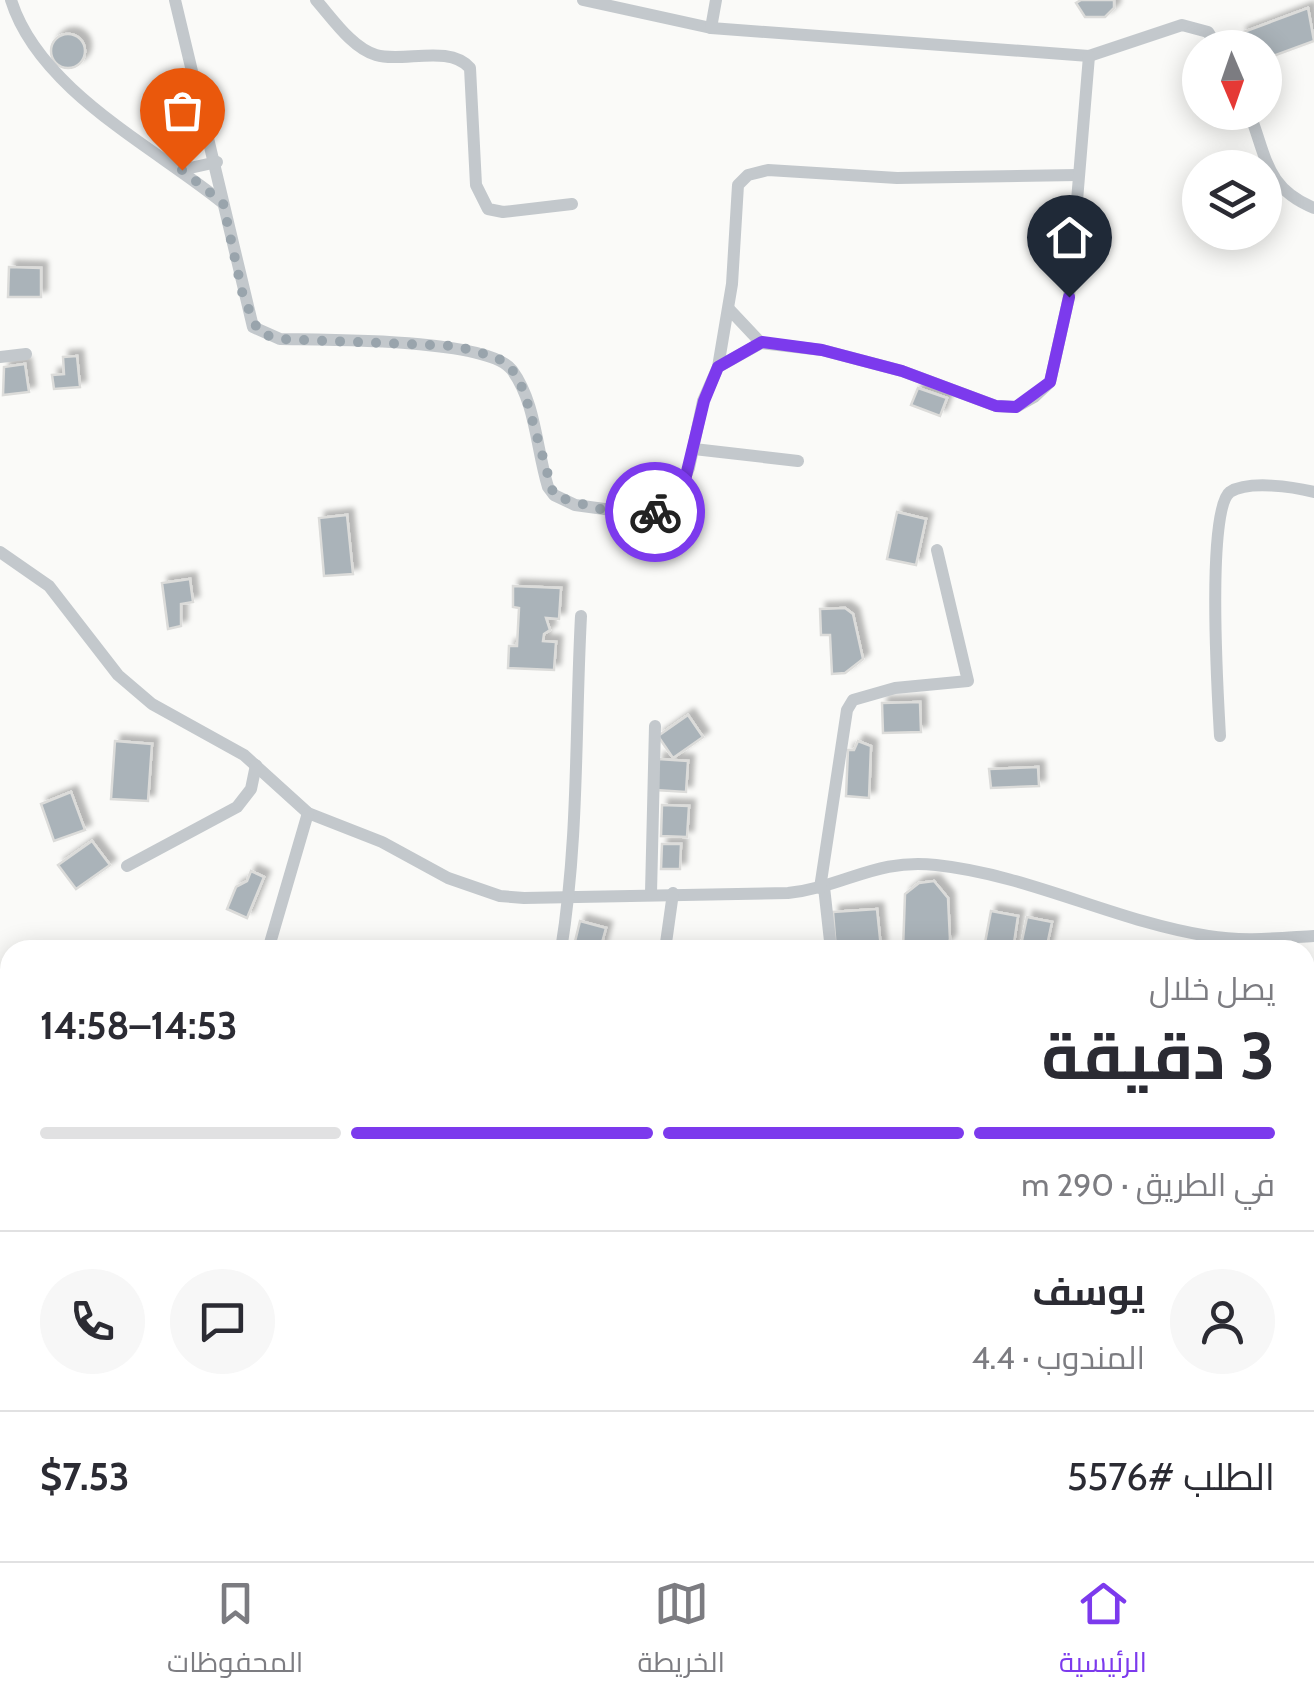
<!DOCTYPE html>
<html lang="ar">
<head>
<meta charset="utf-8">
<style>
	:root { --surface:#fff; --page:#f7f7f7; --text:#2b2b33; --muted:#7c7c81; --line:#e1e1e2; --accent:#7c3aed }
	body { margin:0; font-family:Cabin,Cairo,sans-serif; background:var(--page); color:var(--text); direction:rtl; height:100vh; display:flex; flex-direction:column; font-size:38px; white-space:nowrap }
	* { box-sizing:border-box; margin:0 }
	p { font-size:32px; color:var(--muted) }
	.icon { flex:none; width:55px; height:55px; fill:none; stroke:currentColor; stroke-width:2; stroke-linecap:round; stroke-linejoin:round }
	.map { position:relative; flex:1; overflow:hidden; direction:ltr }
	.sheet { position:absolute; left:0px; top:940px; width:1315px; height:622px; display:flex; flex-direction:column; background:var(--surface); border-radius:30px 30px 0 0; box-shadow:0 5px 25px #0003; direction:rtl }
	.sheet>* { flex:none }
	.needle { width:65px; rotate:178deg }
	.fabs { position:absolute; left:1182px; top:30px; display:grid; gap:20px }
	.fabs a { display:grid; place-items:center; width:100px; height:100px; border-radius:50%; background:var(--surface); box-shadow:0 5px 25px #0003; font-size:50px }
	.pin { position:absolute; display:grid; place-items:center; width:85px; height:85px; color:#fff; margin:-102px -42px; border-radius:50% 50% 50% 0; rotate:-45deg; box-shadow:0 0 10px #0007 }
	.pin .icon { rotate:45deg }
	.courier { position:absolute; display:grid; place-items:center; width:100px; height:100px; margin:-50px; border:8px solid #7c3aed; border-radius:50%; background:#fff; color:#222; box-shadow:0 2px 12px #0007 }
	.overview em { font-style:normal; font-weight:700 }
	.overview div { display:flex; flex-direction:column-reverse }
	.overview { display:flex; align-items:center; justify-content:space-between; height:170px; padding:0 40px }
	h1 { font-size:65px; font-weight:700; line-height:75px }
	.bar { display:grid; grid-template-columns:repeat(4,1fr); gap:15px 10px; align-content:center; height:120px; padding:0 40px }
	.bar i { height:12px; border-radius:8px; background:var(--line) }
	.bar .on { background:var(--accent) }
	.bar p { grid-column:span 4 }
	.line { display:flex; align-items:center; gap:25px; padding:0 40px; border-top:2px solid var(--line) }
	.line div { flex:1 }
	.round { display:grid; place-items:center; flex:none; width:105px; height:105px; border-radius:52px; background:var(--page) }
	.menu { display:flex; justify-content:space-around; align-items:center; height:140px; border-top:2px solid var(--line); background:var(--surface); font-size:28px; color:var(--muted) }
	.menu a { display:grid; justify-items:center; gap:5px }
	.menu .on { color:var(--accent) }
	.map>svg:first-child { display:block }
</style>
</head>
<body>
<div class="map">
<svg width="1314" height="1561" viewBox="0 0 1314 1561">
	<defs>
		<filter id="shadow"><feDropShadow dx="6" dy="-6" stdDeviation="2.5" flood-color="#0004"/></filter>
	</defs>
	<rect width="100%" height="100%" fill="#fafaf8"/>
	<!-- building -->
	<g fill="#aab3b9" stroke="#dcdcda" stroke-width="2.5" filter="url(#shadow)">
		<path d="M1081,0H1114V8L1105,17H1085L1076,3Z"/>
		<path d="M1308,8L1314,41L1265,59V48H1246L1241,33Z"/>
		<circle cx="68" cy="51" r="17"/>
		<path d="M9,267L41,268V297H8Z"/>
		<path d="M77,356L80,387L54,389L52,375L64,374L63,357Z"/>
		<path d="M25,364L29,392L3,395L4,367Z"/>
		<path d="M918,388L947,398L940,416L911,405Z"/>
		<path d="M897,512L926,519L916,565L887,559Z"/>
		<path d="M347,515L353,574L324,576L319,518Z"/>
		<path d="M190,579L193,602L181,604V626L168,629L162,583Z"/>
		<path d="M513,586L561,588L559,619L546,618L550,630L544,634L543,641L556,642L554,670L508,668L509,646H517L519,608L513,607Z"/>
		<path d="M845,608L853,614L863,659L845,673L832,674L830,635H821L820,609Z"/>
		<path d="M920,702L921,732L883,733L882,703Z"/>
		<path d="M688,715L703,737L673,758L658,736Z"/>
		<path d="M115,741L152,744L148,801L111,799Z"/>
		<path d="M858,741L871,746L869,798L846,796L848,750H854Z"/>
		<path d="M658,759L688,761L686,792L656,790Z"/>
		<path d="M1038,767L1039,786L991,788L989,769Z"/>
		<path d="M71,792L85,830L54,841L41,804Z"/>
		<path d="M662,805L689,806L687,837L661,836Z"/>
		<path d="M92,841L110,865L76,889L58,865Z"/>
		<path d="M662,844H681L680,869H661Z"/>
		<path d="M251,871L264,877L247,918L227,909L236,887L247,881Z"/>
		<path d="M934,881L948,898L950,940L940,950H903L905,894L919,883Z"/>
		<path d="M877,909L881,948L836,950L833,912Z"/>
		<path d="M991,911L1018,916L1013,950L984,948Z"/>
		<path d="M1027,917L1052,922L1046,950H1020Z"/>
		<path d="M580,921L606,928L600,950H573Z"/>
		<path d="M10,1301V1330L3,1338L0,1313Z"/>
	</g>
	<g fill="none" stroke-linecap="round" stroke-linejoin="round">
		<!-- street -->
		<g stroke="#c3c8cc" stroke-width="12">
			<path d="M11,0C39,90 153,146 223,203"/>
			<path d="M175,0L253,327L280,339C324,340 488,338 512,370C536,403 536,448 548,487L554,495L575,505L641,514L658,512L678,495L689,468L703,401L718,367L732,284L738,185L748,175L768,170L897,178L1077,175"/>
			<path d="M316,0C332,18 352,48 376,55C403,63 449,44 470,68L476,185L488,209L503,212L572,204"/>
			<path d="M583,0L711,28L1089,56L1182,25L1208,32L1218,48"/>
			<path d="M711,28L716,0"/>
			<path d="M1249,112C1267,157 1265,188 1314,208"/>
			<path d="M181,170L217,162"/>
			<path d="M729,309L761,343"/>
			<path d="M0,357L26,354"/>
			<path d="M718,367L761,343L822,350L902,371L996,406L1016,407L1034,397L1050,382L1069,297L1089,56"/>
			<path d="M694,449L798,461"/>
			<path d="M0,552L49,586L118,675L152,704L244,755L308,813L382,842L448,878L500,896L524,898L788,893C844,887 876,858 936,865C1030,875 1114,921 1208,936C1243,942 1279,938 1314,936"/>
			<path d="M1220,736C1218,700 1206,509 1230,492C1249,480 1294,487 1314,492"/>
			<path d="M127,866L237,807L251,789L256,765"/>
			<path d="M824,887L831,950"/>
			<path d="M820,888L847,710L853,700L895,688L968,681L937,550"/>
			<path d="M651,893L655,726"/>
			<path d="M268,950L308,813"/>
			<path d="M561,950C579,839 575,728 581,616"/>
			<path d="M665,950L673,893"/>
			<path d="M271,1552L273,1561"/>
		</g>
	</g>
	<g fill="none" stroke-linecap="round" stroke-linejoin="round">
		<!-- done -->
		<path stroke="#99a4ac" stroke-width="10" stroke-dasharray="0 18" d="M182,170L223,203L243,296L259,333L280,339L456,346L496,357L510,366L524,391L554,496L600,509L655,512"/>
		<!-- route -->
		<path stroke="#7c3aed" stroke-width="12" d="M655,512L668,506L684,484L704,401L718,367L762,342L822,350L902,371L996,406L1016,407L1050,382L1069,297"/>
	</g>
</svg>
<div class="fabs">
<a><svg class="needle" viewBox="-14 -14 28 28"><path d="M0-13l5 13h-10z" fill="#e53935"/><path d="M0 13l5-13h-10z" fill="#7c7c81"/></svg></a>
<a><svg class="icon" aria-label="layers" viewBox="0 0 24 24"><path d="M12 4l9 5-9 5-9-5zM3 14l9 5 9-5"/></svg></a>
</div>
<div class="pin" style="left:182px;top:170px;background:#ea580c"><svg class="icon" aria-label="bag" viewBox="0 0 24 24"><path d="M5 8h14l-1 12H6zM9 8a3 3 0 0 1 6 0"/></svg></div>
<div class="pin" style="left:1069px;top:297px;background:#1f2937"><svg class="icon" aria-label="home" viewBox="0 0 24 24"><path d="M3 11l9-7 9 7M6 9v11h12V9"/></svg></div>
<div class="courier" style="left:655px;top:512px"><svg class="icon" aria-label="bike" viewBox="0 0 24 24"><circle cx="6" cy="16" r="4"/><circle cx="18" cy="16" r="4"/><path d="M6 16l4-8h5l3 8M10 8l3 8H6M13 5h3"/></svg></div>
<section class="sheet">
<div class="overview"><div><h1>3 دقيقة</h1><p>يصل خلال</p></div><em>14:53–14:58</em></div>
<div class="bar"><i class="on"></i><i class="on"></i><i class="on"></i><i></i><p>في الطريق · 290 m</p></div>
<div class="line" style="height:180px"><a class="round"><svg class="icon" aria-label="person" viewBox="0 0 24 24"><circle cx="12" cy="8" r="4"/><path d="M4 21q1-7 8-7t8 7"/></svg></a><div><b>يوسف</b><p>المندوب · 4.4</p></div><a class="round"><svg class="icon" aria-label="chat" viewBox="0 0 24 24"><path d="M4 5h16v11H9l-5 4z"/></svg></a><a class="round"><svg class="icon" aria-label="phone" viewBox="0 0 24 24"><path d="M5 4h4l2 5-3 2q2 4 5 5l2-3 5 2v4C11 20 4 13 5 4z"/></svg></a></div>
<div class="line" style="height:130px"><div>الطلب #5576</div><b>$7.53</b></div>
</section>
</div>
<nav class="menu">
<a class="on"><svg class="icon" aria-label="home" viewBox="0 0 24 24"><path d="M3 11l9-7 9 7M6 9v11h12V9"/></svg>الرئيسية</a>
<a><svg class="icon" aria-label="map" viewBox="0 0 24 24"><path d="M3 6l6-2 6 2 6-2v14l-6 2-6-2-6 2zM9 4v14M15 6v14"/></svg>الخريطة</a>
<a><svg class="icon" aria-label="saved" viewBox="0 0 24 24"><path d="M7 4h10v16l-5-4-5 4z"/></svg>المحفوظات</a>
</nav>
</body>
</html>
